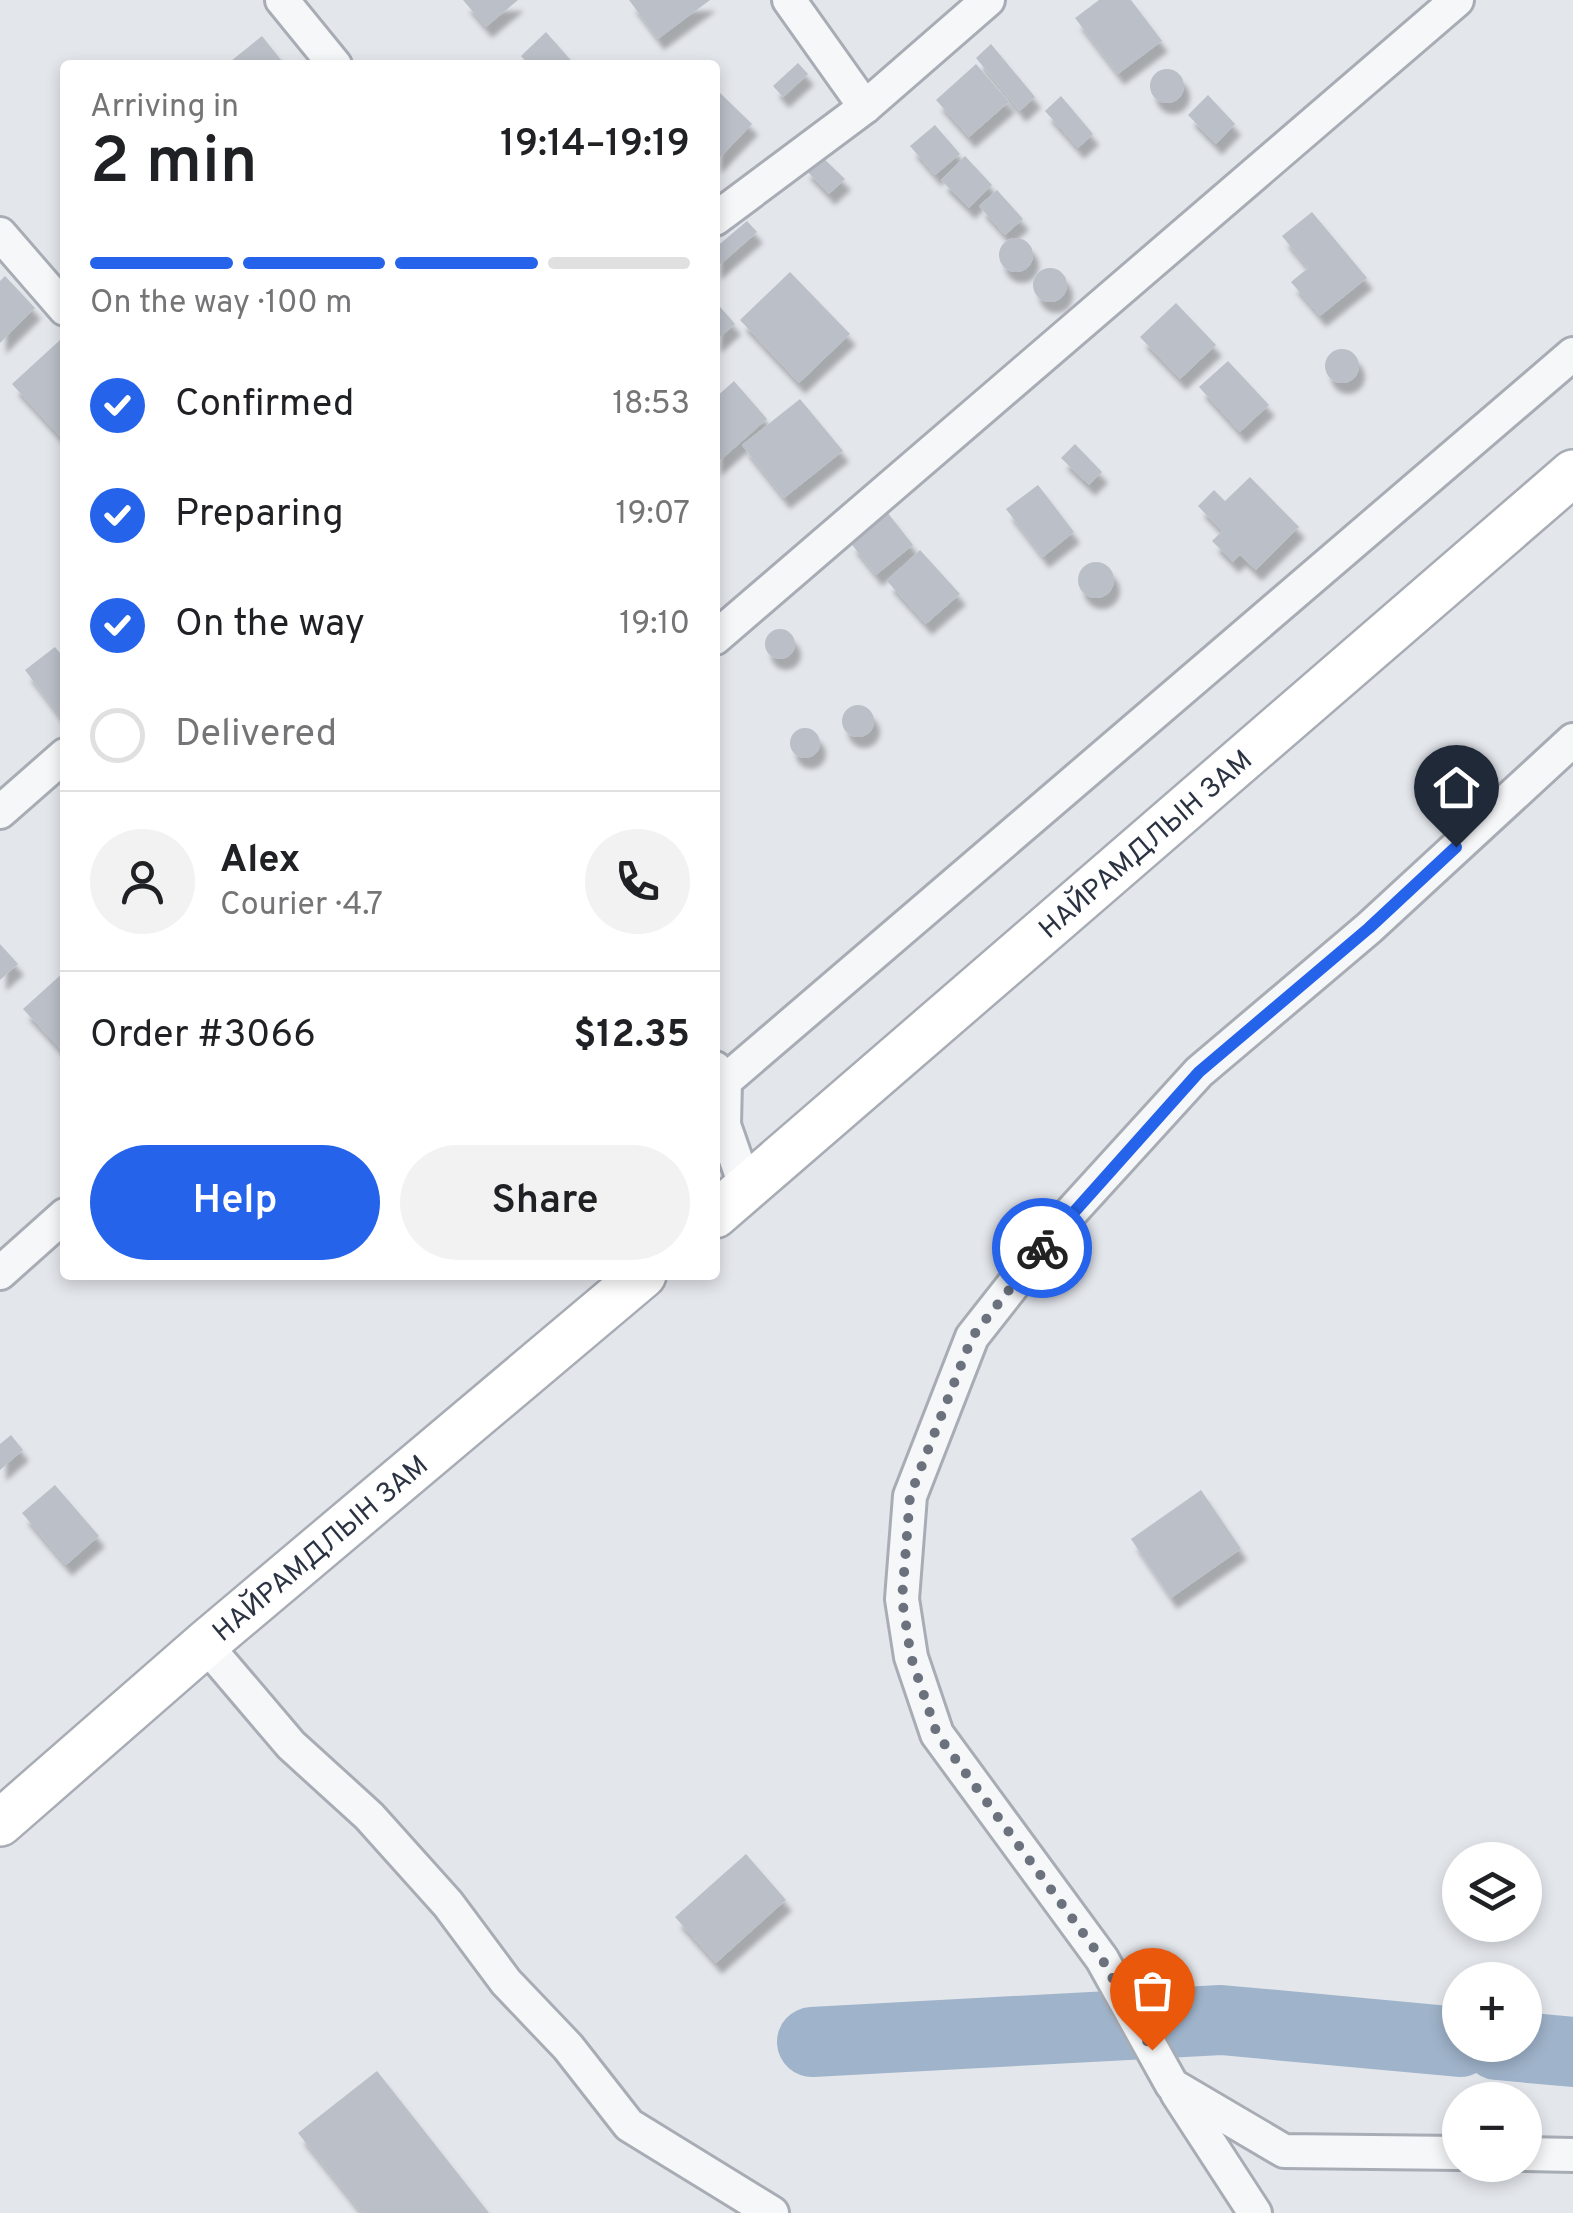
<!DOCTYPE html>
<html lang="en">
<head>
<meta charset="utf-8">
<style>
	:root { --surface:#fff; --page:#f2f2f2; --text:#202124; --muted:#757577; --line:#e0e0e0; --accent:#2563eb }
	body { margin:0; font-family:Overpass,sans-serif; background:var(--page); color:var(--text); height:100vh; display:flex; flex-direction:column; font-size:38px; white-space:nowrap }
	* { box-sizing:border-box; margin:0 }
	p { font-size:32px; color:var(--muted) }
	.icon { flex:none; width:55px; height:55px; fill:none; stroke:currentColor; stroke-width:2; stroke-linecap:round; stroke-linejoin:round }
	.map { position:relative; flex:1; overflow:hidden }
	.sheet { position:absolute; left:60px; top:60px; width:660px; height:1220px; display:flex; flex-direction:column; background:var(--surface); border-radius:10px; box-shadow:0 5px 15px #0003 }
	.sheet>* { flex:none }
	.controls { position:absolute; left:1442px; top:1842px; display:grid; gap:20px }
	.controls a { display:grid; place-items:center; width:100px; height:100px; border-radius:50%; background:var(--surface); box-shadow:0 5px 15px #0003; font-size:50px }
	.pin { position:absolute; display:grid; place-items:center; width:85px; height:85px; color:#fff; margin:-102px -42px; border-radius:50% 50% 50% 0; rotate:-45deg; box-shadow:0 0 10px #0007 }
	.pin .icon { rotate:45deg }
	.courier { position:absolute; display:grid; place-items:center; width:100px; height:100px; margin:-50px; border:8px solid #2563eb; border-radius:50%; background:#fff; color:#222; box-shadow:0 2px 12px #0007 }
	.summary em { font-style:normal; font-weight:600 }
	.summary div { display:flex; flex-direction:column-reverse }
	.summary { display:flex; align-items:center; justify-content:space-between; height:170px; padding:0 30px }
	h1 { font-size:65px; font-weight:600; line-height:75px }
	.bar { display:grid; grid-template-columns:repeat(4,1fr); gap:15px 10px; align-content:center; height:120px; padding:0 30px }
	.bar i { height:12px; border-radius:8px; background:var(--line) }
	.bar .on { background:var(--accent) }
	.bar p { grid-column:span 4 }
	.line { display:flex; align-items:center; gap:25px; padding:0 30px; border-top:2px solid var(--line) }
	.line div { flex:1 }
	.round { display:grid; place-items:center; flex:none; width:105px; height:105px; border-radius:52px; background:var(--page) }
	ol { padding:0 30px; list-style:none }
	li { display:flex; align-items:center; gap:30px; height:110px }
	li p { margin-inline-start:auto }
	li .icon { padding:10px; border-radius:50%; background:var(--accent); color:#fff; stroke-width:4 }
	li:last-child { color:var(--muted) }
	li i { width:55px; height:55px; border:5px solid var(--line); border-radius:50% }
	.primary-button { display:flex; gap:20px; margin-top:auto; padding:20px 30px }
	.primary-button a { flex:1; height:115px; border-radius:60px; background:var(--accent); color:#fff; font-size:40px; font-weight:600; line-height:115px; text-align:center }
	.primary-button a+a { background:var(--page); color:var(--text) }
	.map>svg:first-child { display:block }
</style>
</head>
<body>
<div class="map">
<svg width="1573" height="2213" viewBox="0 0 1573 2213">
	<defs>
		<filter id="shadow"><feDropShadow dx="6" dy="11" stdDeviation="2.5" flood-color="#0004"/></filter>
	</defs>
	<rect width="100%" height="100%" fill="#e3e6eb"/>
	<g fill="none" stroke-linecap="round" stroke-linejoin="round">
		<!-- river -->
		<g stroke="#9fb3ca" stroke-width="70">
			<path d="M812,2042L1221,2020L1460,2042"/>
			<path d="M1497,2045L1573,2052"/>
		</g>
	</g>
	<!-- building -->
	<g fill="#babfc8" filter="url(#shadow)">
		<path d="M463,0H518L486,27Z"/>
		<path d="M629,0H710L658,39Z"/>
		<path d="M1099,0H1131L1162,41L1118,74L1075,18Z"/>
		<path d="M546,32L575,65H529L521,56Z"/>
		<path d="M262,36L285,65H226Z"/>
		<path d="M991,44L1035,97L1020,111L976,58Z"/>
		<path d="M798,63L808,74L783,97L773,86Z"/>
		<path d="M976,64L1009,102L969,137L936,100Z"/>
		<circle cx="1167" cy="86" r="17"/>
		<path d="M719,92L752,124L715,163V96Z"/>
		<path d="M1208,95L1235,124L1216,144L1188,115Z"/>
		<path d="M1061,96L1093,134L1078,148L1045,111Z"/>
		<path d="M935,125L960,154L935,175L910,146Z"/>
		<path d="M818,153L845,179L829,194L804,168Z"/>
		<path d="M965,156L992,185L969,208L941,180Z"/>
		<path d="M997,190L1023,219L1005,235L979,206Z"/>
		<path d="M1312,212L1367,278L1320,316L1291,282L1308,268L1282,236Z"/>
		<path d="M747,221L757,232L715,269V248Z"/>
		<circle cx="1016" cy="255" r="17"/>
		<circle cx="1050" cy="285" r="17"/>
		<path d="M790,272L850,334L799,383L740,320Z"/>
		<path d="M5,276L35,308L0,343V281Z"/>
		<path d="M715,301L735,324L715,342Z"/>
		<path d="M1176,303L1216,345L1180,379L1140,337Z"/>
		<path d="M60,340L65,346V442L12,384Z"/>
		<circle cx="1342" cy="366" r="17"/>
		<path d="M1228,361L1269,405L1240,432L1199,387Z"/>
		<path d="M734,381L767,419L715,465V398Z"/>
		<path d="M800,399L843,451L784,498L742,445Z"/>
		<path d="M1075,444L1102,472L1089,485L1061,458Z"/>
		<path d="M1250,477L1299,527L1256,570L1240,555L1233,562L1212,541L1222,531L1198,506L1214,490L1225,501Z"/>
		<path d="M1038,485L1074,532L1043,557L1006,509Z"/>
		<path d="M887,512L913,545L876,575L850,542Z"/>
		<path d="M920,550L960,594L926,624L887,581Z"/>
		<circle cx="1096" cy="580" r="18"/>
		<circle cx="780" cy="644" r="15"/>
		<path d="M55,647L65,659V717L62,719L25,670Z"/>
		<circle cx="858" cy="721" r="16"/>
		<circle cx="805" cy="743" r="15"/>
		<path d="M0,944L18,964L0,980Z"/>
		<path d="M65,971V1054L23,1009Z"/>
		<path d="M11,1435L23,1450L0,1470V1444Z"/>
		<path d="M55,1485L99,1536L66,1565L22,1513Z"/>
		<path d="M1201,1490L1241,1549L1171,1598L1131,1539Z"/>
		<path d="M746,1854L786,1900L716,1963L675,1917Z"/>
		<path d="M377,2071L489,2213H362L298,2133Z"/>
	</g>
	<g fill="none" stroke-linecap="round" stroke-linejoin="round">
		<defs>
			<g id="street">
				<path d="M282,0L335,65"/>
				<path d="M789,0L865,107"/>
				<path d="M715,219L865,107L988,0"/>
				<path d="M0,234L65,309"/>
				<path d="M715,638L1457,0"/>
				<path d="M0,812L65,755"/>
				<path d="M715,1068L725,1081L724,1125L746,1188"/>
				<path d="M725,1081L1573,354"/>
				<path d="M0,1273L65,1215"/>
				<path d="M205,1644L291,1745L369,1816L448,1904L506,1982L568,2047L629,2125L772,2213"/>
				<path d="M1177,2093L1255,2213"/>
				<path d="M1460,2153L1284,2151L1172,2085L1102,1959L937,1734L911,1657L902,1599L910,1496L972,1337L1064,1220L1199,1072L1369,928L1573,740"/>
				<path d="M1525,2154L1573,2155"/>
			</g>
			<g id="secondary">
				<path id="s1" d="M715,1215L1573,473"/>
				<path id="s2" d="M0,1823L205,1644L643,1275"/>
			</g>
		</defs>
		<!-- street casing -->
		<use href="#street" stroke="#a8adb5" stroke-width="38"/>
		<!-- secondary casing -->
		<use href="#secondary" stroke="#a8adb5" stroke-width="50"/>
		<!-- street -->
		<use href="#street" stroke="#f6f7f9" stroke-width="32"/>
		<!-- secondary -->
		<use href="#secondary" stroke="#fff" stroke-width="45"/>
	</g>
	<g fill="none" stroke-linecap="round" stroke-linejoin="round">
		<!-- done -->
		<path stroke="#6b727e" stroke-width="10" stroke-dasharray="0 18" d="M1042,1248L972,1337L910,1496L902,1599L911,1657L937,1734L1102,1959L1152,2050"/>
		<!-- route -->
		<path stroke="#2563eb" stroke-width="12" d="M1042,1248L1199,1072L1369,928L1456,847"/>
	</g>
	<g text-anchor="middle" stroke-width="8" stroke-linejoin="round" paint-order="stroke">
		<!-- street labels -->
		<g font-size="28" fill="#2b3343" stroke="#f3f5f8">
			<text dy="10" stroke="none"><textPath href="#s1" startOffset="568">НАЙРАМДЛЫН ЗАМ</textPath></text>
			<text dy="10" stroke="none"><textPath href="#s2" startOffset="422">НАЙРАМДЛЫН ЗАМ</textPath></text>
		</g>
	</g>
</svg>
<div class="controls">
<a><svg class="icon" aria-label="layers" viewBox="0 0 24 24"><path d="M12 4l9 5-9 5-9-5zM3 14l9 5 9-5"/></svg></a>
<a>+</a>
<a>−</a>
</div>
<div class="pin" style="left:1152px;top:2050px;background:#ea580c"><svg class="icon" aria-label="bag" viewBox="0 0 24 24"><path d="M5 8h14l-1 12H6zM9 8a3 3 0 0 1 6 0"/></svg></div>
<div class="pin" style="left:1456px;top:847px;background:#1f2937"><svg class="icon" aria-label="home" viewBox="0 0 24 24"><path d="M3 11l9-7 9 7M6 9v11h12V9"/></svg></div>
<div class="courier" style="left:1042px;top:1248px"><svg class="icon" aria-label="bike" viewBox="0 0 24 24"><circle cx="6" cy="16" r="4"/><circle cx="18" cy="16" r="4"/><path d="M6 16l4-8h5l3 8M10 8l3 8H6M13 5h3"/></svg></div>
<section class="sheet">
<div class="summary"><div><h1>2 min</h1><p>Arriving in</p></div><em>19:14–19:19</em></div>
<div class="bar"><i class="on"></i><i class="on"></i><i class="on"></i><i></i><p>On the way · 100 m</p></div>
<ol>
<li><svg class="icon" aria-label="check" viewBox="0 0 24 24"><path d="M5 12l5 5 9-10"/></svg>Confirmed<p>18:53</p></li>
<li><svg class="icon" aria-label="check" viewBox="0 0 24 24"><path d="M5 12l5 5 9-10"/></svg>Preparing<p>19:07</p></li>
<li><svg class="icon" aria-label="check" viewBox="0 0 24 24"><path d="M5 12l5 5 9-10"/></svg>On the way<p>19:10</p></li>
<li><i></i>Delivered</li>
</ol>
<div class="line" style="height:180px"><a class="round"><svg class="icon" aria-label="person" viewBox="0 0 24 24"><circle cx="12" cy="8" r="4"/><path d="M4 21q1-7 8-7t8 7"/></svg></a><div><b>Alex</b><p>Courier · 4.7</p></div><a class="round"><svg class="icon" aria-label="phone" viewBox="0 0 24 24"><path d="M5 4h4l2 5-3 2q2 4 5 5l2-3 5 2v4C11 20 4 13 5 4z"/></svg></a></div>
<div class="line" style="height:130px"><div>Order #3066</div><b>$12.35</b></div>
<div class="primary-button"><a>Help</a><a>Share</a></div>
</section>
</div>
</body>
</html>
